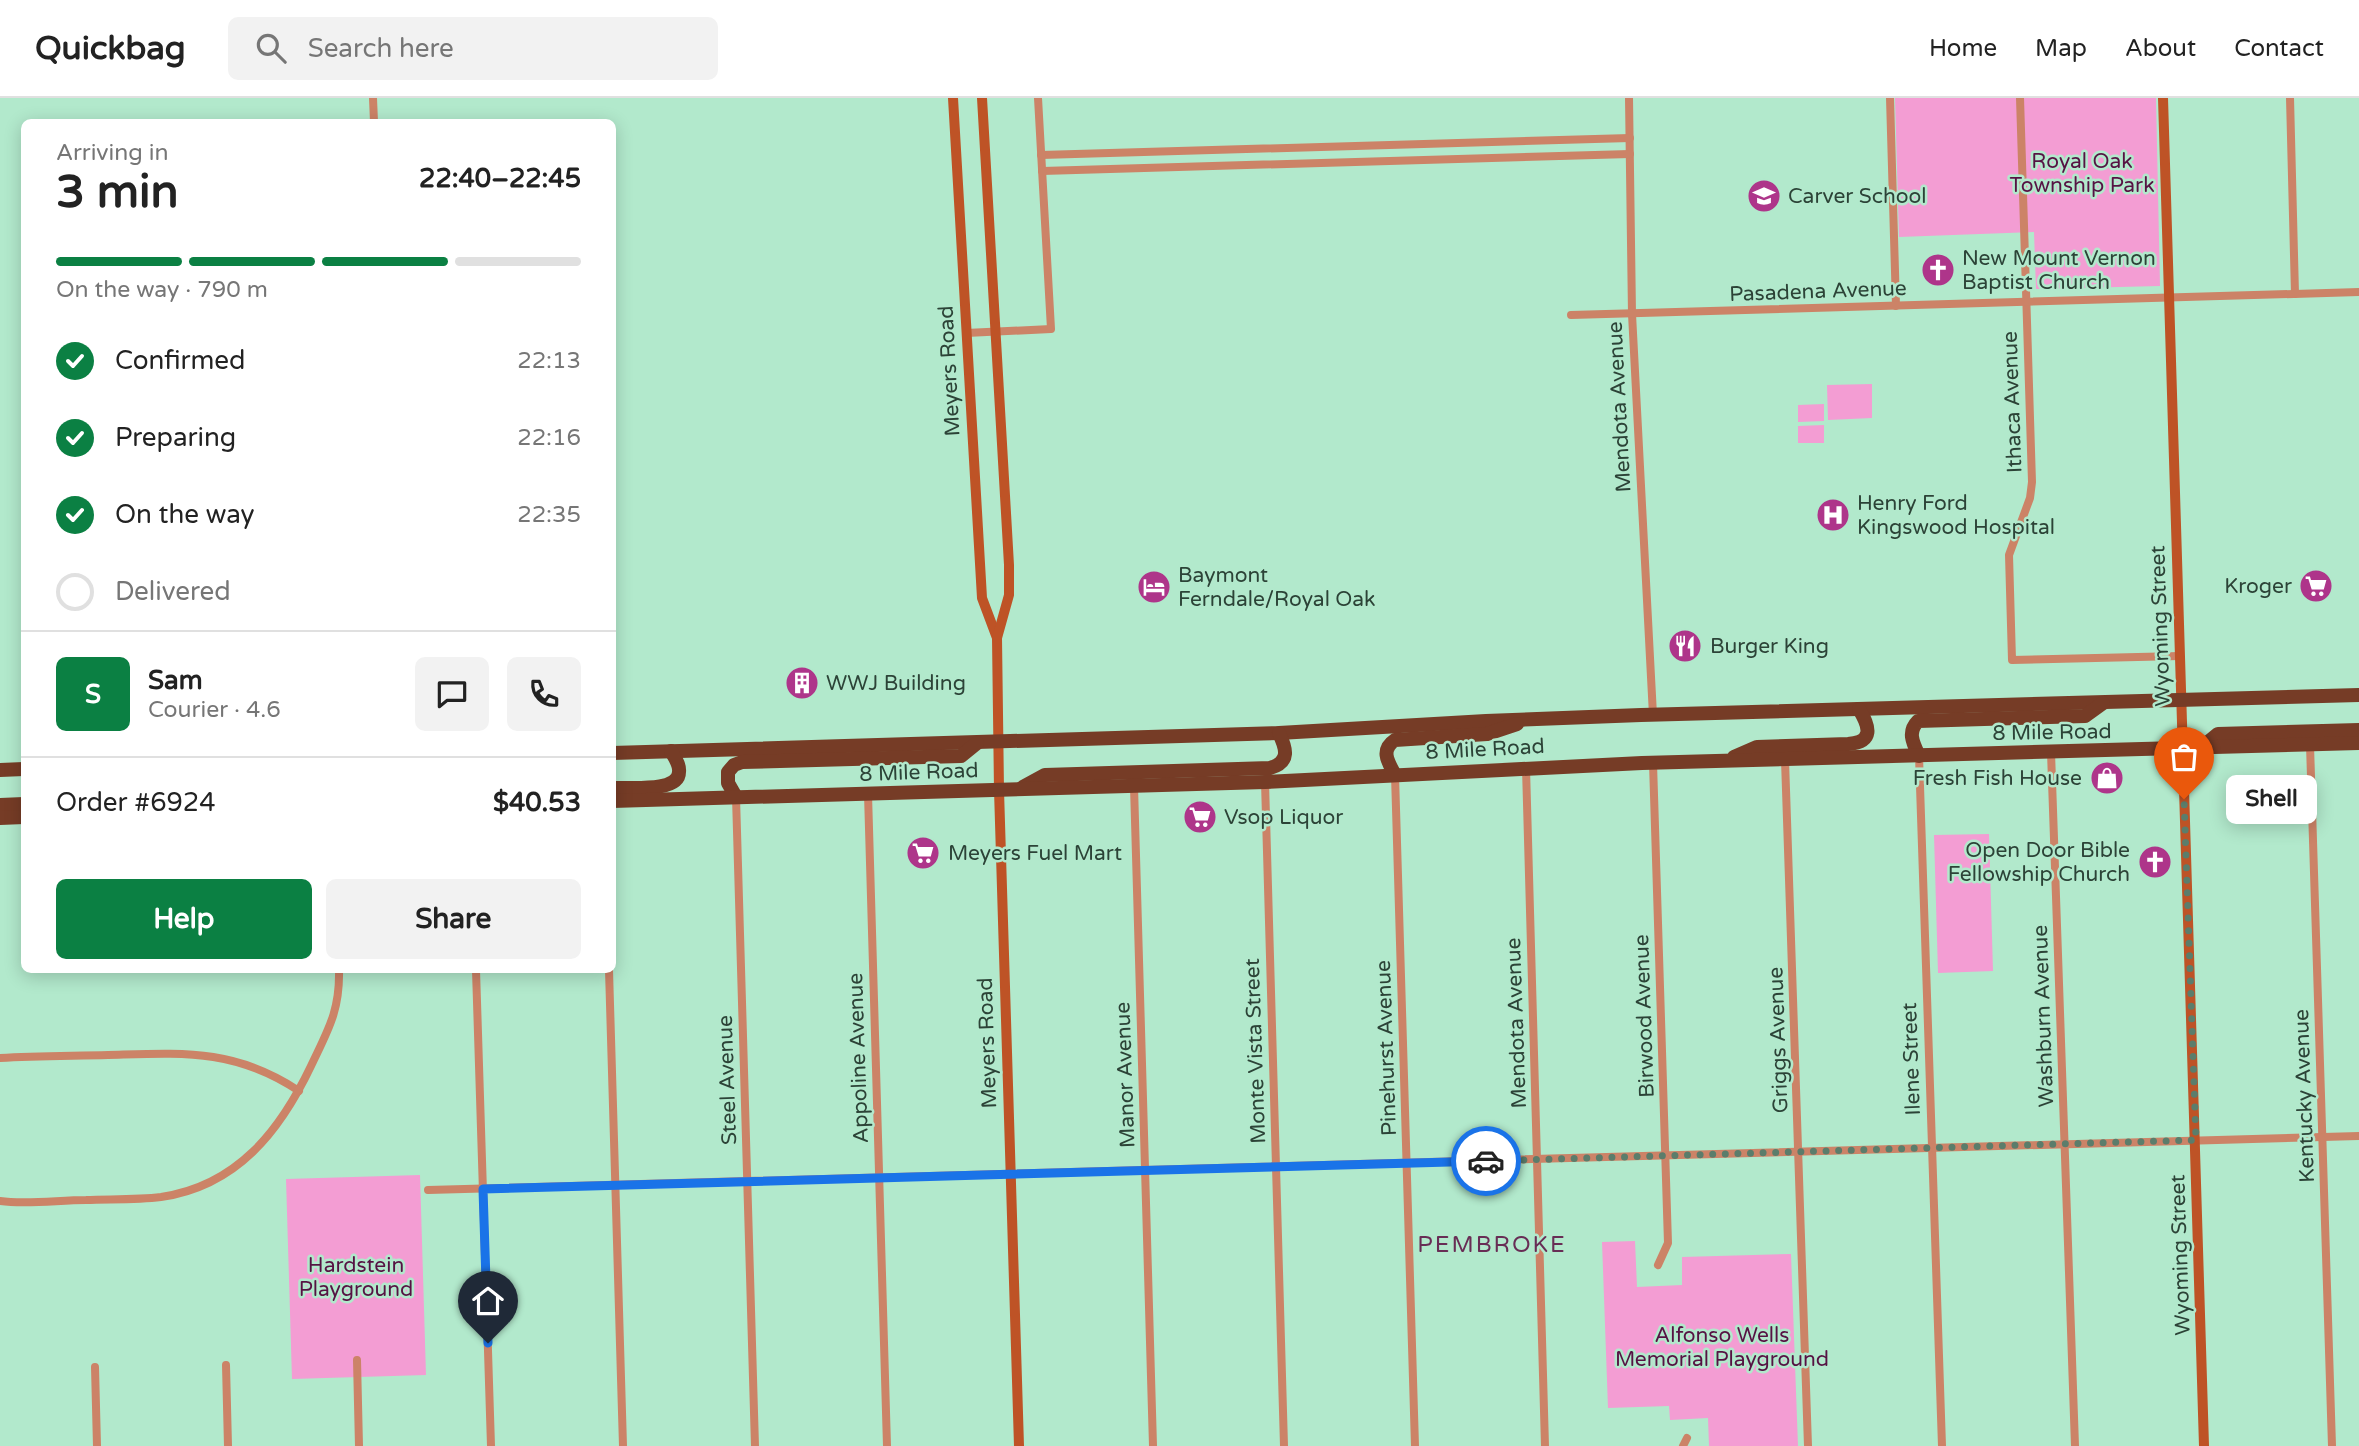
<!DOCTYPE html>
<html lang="en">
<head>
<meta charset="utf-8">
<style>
	:root { --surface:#fff; --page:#f2f2f2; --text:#222; --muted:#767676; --line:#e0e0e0; --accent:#0b8043 }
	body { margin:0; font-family:"Varela Round",sans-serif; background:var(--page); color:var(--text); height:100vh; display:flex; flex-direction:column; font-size:26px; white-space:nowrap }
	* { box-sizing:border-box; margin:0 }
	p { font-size:23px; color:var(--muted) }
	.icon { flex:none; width:38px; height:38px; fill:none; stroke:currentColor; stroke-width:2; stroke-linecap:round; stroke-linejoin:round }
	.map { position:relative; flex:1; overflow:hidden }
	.drawer { position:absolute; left:21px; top:21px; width:595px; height:854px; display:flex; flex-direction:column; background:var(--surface); border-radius:10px; box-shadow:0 4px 18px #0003 }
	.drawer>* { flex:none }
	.pin { position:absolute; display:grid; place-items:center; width:60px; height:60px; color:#fff; margin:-72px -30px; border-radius:50% 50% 50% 0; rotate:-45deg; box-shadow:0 0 7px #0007 }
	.pin .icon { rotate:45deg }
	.courier { position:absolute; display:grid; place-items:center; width:70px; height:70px; margin:-35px; border:5px solid #1a73e8; border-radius:50%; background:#fff; color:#222; box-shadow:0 2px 9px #0007 }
	.bubble { position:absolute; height:49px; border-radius:10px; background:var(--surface); box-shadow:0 4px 18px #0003; font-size:23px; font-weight:700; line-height:49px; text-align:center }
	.overview em { font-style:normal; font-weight:700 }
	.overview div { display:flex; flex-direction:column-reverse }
	.overview { display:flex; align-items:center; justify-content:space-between; height:119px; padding:0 35px }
	h1 { font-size:46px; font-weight:700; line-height:52px }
	.bar { display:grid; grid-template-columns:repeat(4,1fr); gap:10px 7px; align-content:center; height:84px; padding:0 35px }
	.bar i { height:9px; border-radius:5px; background:var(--line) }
	.bar .active { background:var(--accent) }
	.bar p { grid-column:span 4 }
	.line { display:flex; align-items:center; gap:18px; padding:0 35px; border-top:2px solid var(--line) }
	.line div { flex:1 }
	.round { display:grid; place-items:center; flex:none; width:74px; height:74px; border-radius:10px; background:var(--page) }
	ol { padding:0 35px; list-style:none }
	li { display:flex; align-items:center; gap:21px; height:77px }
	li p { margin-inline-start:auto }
	li .icon { padding:7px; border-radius:50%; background:var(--accent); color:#fff; stroke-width:4 }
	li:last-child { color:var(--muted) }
	li i { width:38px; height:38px; border:4px solid var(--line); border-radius:50% }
	.action { display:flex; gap:14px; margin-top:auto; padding:14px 35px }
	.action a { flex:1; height:80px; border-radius:10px; background:var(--accent); color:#fff; font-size:28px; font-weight:700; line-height:80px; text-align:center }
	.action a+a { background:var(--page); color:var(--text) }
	header { display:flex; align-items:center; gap:42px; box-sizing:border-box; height:98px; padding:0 35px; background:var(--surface); border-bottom:2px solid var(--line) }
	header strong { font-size:33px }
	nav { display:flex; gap:38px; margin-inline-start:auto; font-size:24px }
	.search { width:490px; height:63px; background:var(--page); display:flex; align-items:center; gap:18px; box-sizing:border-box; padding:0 24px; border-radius:10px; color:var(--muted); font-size:26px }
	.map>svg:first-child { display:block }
</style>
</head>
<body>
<header>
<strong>Quickbag</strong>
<div class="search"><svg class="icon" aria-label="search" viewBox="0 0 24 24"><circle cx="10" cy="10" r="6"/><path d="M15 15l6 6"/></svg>Search here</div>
<nav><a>Home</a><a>Map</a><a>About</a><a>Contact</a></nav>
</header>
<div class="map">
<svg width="2359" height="1348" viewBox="0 0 2359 1348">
	<rect width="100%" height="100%" fill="#b2e9cc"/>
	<!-- green -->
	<g fill="#f39dd3">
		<path d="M1895,0H2156L2160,188L2036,191L2034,134L1899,139Z"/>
		<path d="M1872,286V320L1828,322L1827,287Z"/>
		<path d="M1824,306V323L1798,324V307Z"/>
		<path d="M1824,327V345H1798V328Z"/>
		<path d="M1989,736L1993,873L1938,875L1934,737Z"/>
		<path d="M420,1077L426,1277L292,1281L286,1081Z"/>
		<path d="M1635,1143L1637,1189L1682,1187V1159L1791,1156L1798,1348H1709L1708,1320L1670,1322L1669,1308L1608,1310L1602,1144Z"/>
	</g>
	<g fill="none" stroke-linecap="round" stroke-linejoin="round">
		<!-- street -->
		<g stroke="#cc8367" stroke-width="8">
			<path d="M373,0L374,24"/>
			<path d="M1629,0L1632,216L1653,617"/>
			<path d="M1890,0L1896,208"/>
			<path d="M2020,0L2032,384L2030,400L2009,457L2012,562L2180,558"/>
			<path d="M2290,0L2295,196"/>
			<path d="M1041,57L1630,40"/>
			<path d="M1042,73L1630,56"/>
			<path d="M1571,217L2359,194"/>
			<path d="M966,235L1051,231L1038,0"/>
			<path d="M2310,647L2332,1348"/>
			<path d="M2051,654L2075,1348"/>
			<path d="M1919,658L1942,1348"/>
			<path d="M1785,662L1808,1348"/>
			<path d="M1653,665L1668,1145L1658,1167"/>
			<path d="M1526,670L1545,1348"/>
			<path d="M1395,677L1415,1348"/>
			<path d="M1265,684L1284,1348"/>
			<path d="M1134,688L1153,1348"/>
			<path d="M868,696L887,1348"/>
			<path d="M736,699L755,1348"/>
			<path d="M476,872L491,1348"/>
			<path d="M609,872L623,1348"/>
			<path d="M0,960C36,958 72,958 108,957C182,955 234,950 299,993"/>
			<path d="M428,1092L2359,1038"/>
			<path d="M0,1103C26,1107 59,1102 86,1102C110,1101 136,1102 161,1099C237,1088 280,1033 311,968C328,932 340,913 339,872"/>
			<path d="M357,1262L359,1348"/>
			<path d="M226,1267L228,1348"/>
			<path d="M95,1269L97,1348"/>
			<path d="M1683,1348L1687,1340"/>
		</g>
		<!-- secondary -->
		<g stroke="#be5326" stroke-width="10">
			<path d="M953,0L982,500L997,540"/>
			<path d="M982,0L1009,467V497L997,540L999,692L1019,1348"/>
			<path d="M2163,0L2204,1348"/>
		</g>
		<!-- highway -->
		<g stroke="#763c26" stroke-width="14">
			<path d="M2201,650L2218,636L2359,632"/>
			<path d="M612,655L1279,635L1486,623L1641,617L2359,597"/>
			<path d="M1919,658C1913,645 1907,634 1918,623L2085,618L2103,605"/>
			<path d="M1734,659L1757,649L1848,646C1874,644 1870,629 1859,611"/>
			<path d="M0,672L24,671"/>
			<path d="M1395,677C1388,664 1380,652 1395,642L1487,636L1517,626"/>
			<path d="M1023,689L1045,677L1270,670C1291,664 1286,650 1279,635"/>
			<path d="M612,690C628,689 679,695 679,674C680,666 674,659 671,653"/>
			<path d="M736,699L728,685V674L734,667L742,664L961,658L977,645"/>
			<path d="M612,703L1265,684L1642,665L2359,645"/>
			<path d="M0,707L24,706"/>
			<path d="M0,720L24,719"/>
		</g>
	</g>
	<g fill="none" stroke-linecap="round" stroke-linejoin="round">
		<!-- done -->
		<path stroke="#5b7d6b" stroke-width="7" stroke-dasharray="0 12.6" d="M1486,1063L2196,1042L2184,701"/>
		<!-- route -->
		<path stroke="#1a73e8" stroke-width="9" d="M488,1245L483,1091L1486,1063"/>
	</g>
	<!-- icons -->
	<defs>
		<symbol id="school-disc" viewBox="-11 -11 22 22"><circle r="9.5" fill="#ae358a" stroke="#b2e9cc"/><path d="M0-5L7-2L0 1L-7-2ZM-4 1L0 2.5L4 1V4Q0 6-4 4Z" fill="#fff"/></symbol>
		<symbol id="church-disc" viewBox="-11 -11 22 22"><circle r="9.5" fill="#ae358a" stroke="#b2e9cc"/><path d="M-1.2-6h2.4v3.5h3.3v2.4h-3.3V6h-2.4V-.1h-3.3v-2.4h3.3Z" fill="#fff"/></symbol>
		<symbol id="hospital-disc" viewBox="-11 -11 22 22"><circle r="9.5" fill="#ae358a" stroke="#b2e9cc"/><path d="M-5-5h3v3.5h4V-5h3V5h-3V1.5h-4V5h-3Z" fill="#fff"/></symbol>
		<symbol id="supermarket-disc" viewBox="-11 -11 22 22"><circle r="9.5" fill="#ae358a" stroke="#b2e9cc"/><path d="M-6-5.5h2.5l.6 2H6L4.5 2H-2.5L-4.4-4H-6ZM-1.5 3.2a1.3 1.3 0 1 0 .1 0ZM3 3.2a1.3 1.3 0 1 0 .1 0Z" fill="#fff"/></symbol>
		<symbol id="hotel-disc" viewBox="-11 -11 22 22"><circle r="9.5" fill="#ae358a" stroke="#b2e9cc"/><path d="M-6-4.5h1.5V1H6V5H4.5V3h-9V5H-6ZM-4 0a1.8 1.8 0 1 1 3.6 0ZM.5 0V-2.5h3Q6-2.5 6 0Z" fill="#fff"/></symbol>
		<symbol id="restaurant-disc" viewBox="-11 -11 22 22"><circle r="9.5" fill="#ae358a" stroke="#b2e9cc"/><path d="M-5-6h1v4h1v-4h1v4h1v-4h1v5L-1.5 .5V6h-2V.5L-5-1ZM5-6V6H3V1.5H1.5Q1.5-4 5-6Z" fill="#fff"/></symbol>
		<symbol id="building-disc" viewBox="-11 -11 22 22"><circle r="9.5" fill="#ae358a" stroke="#b2e9cc"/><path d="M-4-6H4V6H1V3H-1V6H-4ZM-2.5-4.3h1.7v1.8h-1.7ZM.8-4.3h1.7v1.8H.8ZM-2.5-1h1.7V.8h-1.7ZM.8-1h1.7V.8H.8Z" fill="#fff"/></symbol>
		<symbol id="shop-disc" viewBox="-11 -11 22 22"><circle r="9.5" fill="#ae358a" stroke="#b2e9cc"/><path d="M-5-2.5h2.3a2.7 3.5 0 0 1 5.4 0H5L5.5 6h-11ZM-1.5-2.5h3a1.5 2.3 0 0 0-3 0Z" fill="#fff"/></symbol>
	</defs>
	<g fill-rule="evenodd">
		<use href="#school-disc" x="1745" y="79" width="38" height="38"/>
		<use href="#church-disc" x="1919" y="153" width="38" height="38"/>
		<use href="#hospital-disc" x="1814" y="398" width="38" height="38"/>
		<use href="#supermarket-disc" x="2297" y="469" width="38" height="38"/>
		<use href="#hotel-disc" x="1135" y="470" width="38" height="38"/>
		<use href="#restaurant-disc" x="1666" y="529" width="38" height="38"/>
		<use href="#building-disc" x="783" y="566" width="38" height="38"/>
		<use href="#shop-disc" x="2088" y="661" width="38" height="38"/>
		<use href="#supermarket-disc" x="1181" y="700" width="38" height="38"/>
		<use href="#supermarket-disc" x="904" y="736" width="38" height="38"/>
		<use href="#church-disc" x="2136" y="745" width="38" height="38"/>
	</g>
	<g text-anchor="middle" stroke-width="5" stroke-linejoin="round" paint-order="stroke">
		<!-- park labels -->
		<g font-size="21" fill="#561243" stroke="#b2e9cc">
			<text x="2082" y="70">Royal Oak<tspan x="2082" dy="24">Township Park</tspan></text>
			<text x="356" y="1174">Hardstein<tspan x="356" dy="24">Playground</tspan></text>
			<text x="1722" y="1244">Alfonso Wells<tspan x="1722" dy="24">Memorial Playground</tspan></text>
		</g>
		<!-- poi labels -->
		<g font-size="21" fill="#2c4337" stroke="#b2e9cc" text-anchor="start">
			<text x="1788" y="105">Carver School</text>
			<text x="1962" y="167">New Mount Vernon<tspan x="1962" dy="24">Baptist Church</tspan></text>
			<text x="1857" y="412">Henry Ford<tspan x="1857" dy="24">Kingswood Hospital</tspan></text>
			<text x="1178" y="484">Baymont<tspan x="1178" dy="24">Ferndale/Royal Oak</tspan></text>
			<text x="2292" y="495" text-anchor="end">Kroger</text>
			<text x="1710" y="555">Burger King</text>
			<text x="826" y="592">WWJ Building</text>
			<text x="2082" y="687" text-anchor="end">Fresh Fish House</text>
			<text x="1224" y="726">Vsop Liquor</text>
			<text x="2130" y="759" text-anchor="end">Open Door Bible<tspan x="2130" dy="24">Fellowship Church</tspan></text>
			<text x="948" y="762">Meyers Fuel Mart</text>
		</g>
		<!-- street labels -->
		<g font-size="21" fill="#2c4337" stroke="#b2e9cc">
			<text transform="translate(1818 193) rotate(-2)" y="7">Pasadena Avenue</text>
			<text transform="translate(949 273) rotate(-93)" y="7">Meyers Road</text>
			<text transform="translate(2012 304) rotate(-92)" y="7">Ithaca Avenue</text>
			<text transform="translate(1619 309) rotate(-93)" y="7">Mendota Avenue</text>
			<text transform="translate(2160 528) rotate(-92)" y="7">Wyoming Street</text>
			<text transform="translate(2052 634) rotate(-1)" y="7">8 Mile Road</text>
			<text transform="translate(1485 651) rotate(-3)" y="7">8 Mile Road</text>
			<text transform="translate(919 674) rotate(-2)" y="7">8 Mile Road</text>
			<text transform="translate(1644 918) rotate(-92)" y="7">Birwood Avenue</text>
			<text transform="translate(2043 918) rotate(-92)" y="7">Washburn Avenue</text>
			<text transform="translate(1516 925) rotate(-92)" y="7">Mendota Avenue</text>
			<text transform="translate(1778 942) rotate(-92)" y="7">Griggs Avenue</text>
			<text transform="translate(987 945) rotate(-92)" y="7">Meyers Road</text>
			<text transform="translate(1386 950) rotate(-92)" y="7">Pinehurst Avenue</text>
			<text transform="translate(1255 953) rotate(-92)" y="7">Monte Vista Street</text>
			<text transform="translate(858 960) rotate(-92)" y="7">Appoline Avenue</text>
			<text transform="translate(1911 961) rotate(-92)" y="7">Ilene Street</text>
			<text transform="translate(1125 977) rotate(-92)" y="7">Manor Avenue</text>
			<text transform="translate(727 982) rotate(-92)" y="7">Steel Avenue</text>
			<text transform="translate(2304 998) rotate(-92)" y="7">Kentucky Avenue</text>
			<text transform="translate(2180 1157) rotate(-92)" y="7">Wyoming Street</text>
		</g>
		<!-- neighbourhood labels -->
		<g font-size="23" letter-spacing="2" fill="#682d55" stroke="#b2e9cc">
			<text x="1492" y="1154">PEMBROKE</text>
		</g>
	</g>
</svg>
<div class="pin" style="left:2184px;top:701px;background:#ea580c"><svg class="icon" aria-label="bag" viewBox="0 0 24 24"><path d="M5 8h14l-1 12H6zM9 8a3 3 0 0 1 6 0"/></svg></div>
<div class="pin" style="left:488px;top:1245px;background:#1f2937"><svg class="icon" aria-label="home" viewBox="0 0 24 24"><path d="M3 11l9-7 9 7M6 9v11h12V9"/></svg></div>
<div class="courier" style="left:1486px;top:1063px"><svg class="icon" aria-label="car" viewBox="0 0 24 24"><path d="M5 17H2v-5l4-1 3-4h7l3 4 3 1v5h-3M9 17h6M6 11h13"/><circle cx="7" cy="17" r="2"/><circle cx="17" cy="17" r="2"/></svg></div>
<div class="bubble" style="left:2226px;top:677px;width:91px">Shell</div>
<section class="drawer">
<div class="overview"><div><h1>3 min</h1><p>Arriving in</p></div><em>22:40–22:45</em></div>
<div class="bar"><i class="active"></i><i class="active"></i><i class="active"></i><i></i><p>On the way · 790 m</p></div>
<ol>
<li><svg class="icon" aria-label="check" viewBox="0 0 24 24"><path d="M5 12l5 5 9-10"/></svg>Confirmed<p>22:13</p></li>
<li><svg class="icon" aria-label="check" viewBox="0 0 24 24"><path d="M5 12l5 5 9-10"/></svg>Preparing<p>22:16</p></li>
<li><svg class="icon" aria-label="check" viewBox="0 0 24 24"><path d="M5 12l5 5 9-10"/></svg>On the way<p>22:35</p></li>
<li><i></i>Delivered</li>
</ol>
<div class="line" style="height:126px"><b class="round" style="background:var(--accent);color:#fff">S</b><div><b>Sam</b><p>Courier · 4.6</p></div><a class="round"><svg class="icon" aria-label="chat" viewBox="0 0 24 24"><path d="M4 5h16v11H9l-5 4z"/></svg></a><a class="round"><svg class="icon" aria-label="phone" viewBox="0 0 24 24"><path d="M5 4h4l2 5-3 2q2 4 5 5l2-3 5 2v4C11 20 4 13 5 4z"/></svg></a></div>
<div class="line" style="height:91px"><div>Order #6924</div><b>$40.53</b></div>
<div class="action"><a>Help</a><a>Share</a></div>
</section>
</div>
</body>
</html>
